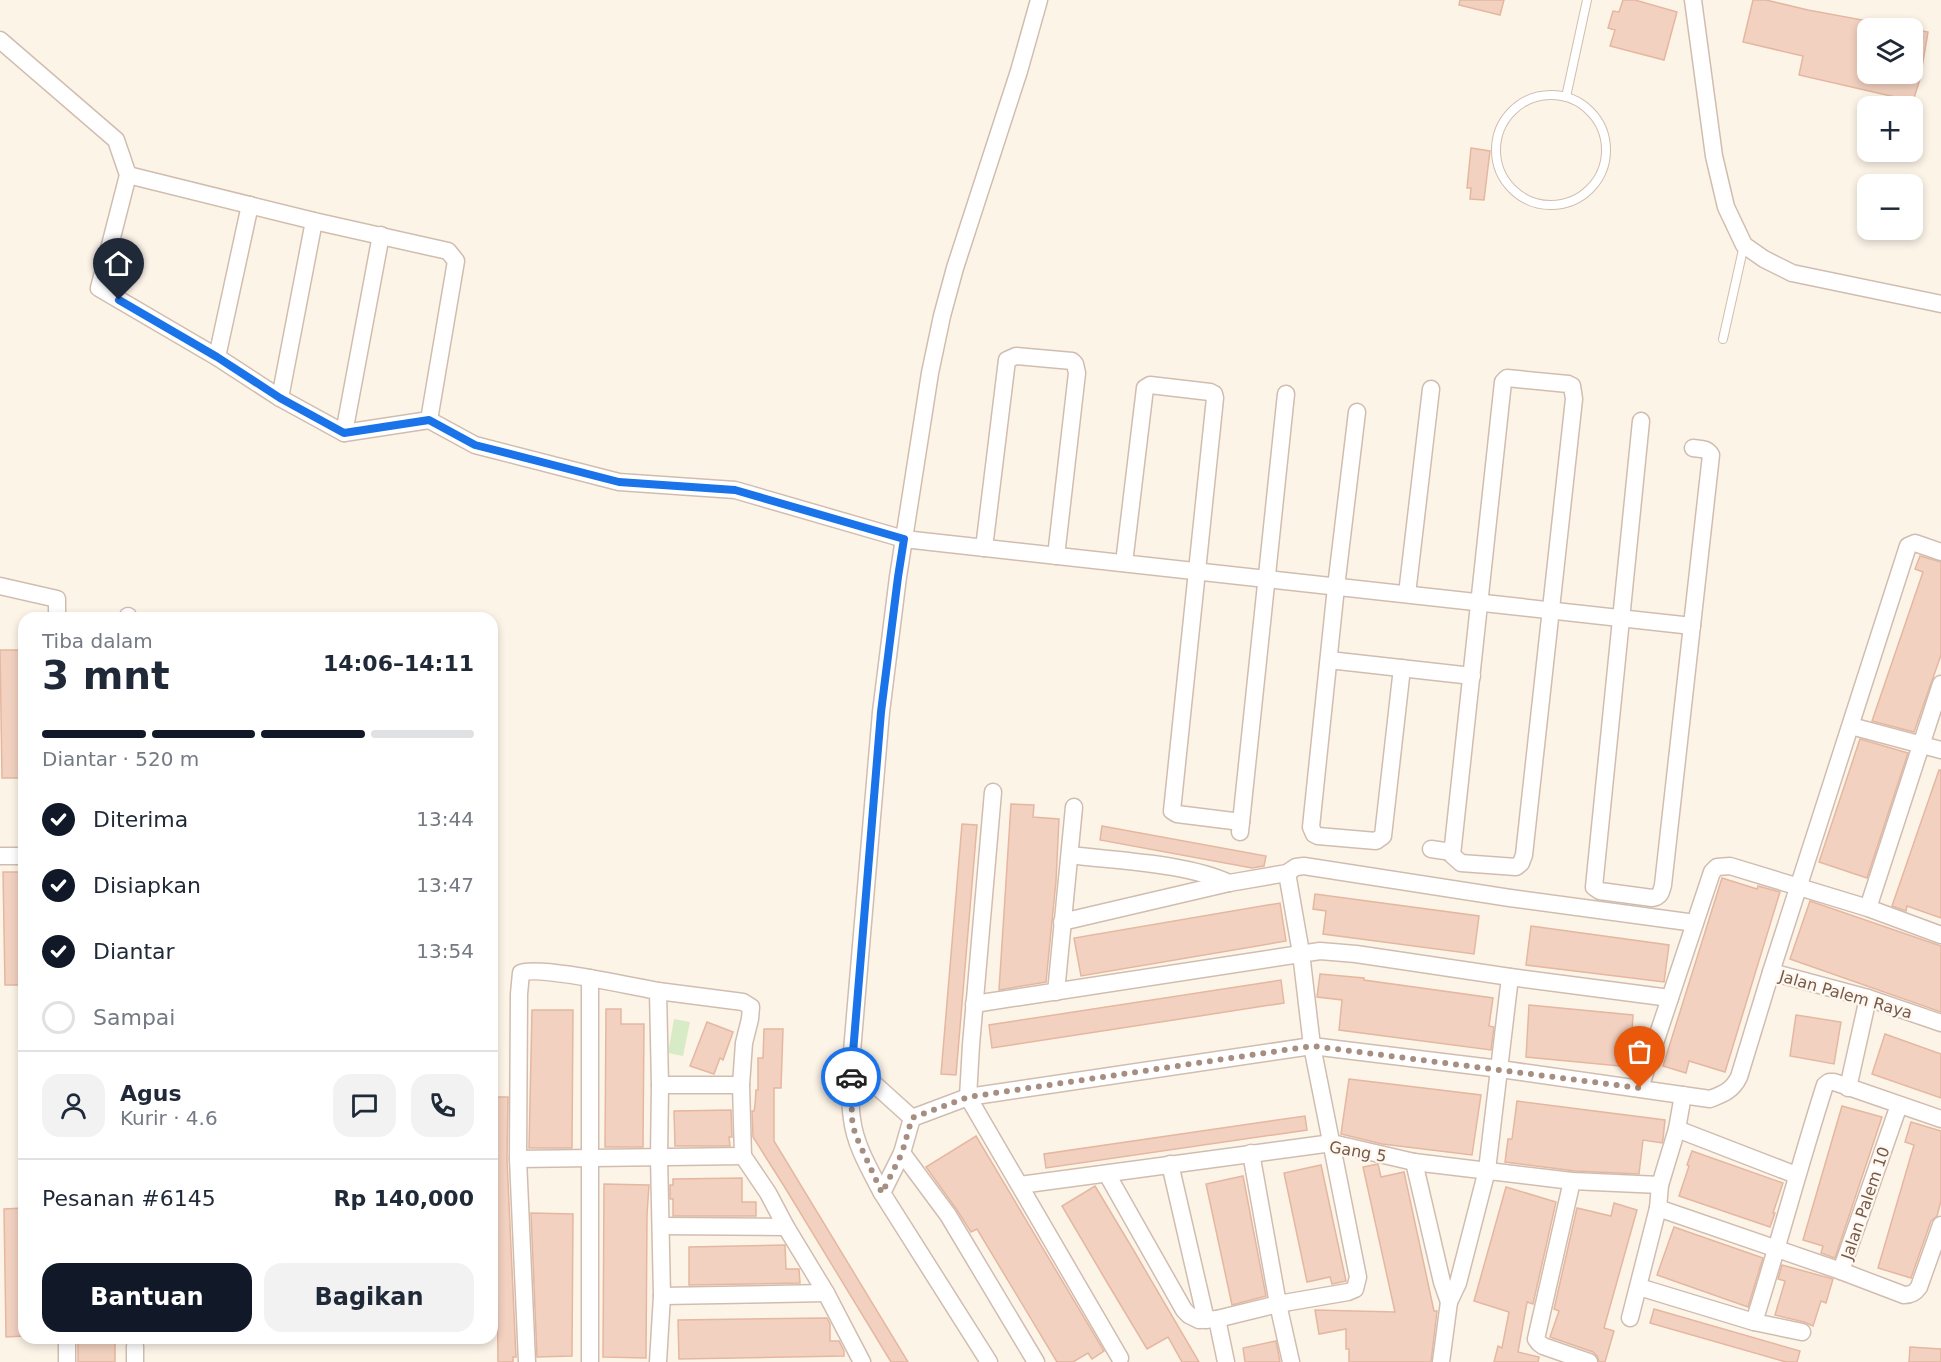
<!DOCTYPE html>
<html lang="id">
<head>
<meta charset="utf-8">
<style>
	:root { --surface:#fff; --page:#f2f2f3; --text:#1f2937; --muted:#747a83; --line:#e0e1e3; --accent:#111827 }
	body { margin:0; font-family:"DejaVu Sans",sans-serif; background:var(--page); color:var(--text); height:100vh; display:flex; flex-direction:column; font-size:22px; white-space:nowrap }
	* { box-sizing:border-box; margin:0 }
	p { font-size:20px; color:var(--muted) }
	.icon { flex:none; width:33px; height:33px; fill:none; stroke:currentColor; stroke-width:2; stroke-linecap:round; stroke-linejoin:round }
	.map { position:relative; flex:1; overflow:hidden }
	.drawer { position:absolute; left:18px; top:612px; width:480px; height:732px; display:flex; flex-direction:column; background:var(--surface); border-radius:18px; box-shadow:0 3px 9px #0003 }
	.drawer>* { flex:none }
	.buttons { position:absolute; left:1857px; top:18px; display:grid; gap:12px }
	.buttons a { display:grid; place-items:center; width:66px; height:66px; border-radius:12px; background:var(--surface); box-shadow:0 3px 9px #0003; font-size:30px }
	.pin { position:absolute; display:grid; place-items:center; width:51px; height:51px; color:#fff; margin:-62px -26px; border-radius:50% 50% 50% 0; rotate:-45deg; box-shadow:0 0 6px #0007 }
	.pin .icon { rotate:45deg }
	.courier { position:absolute; display:grid; place-items:center; width:60px; height:60px; margin:-30px; border:4px solid #1a73e8; border-radius:50%; background:#fff; color:#222; box-shadow:0 2px 8px #0007 }
	.head em { font-style:normal; font-weight:600 }
	.head div { display:flex; flex-direction:column-reverse }
	.head { display:flex; align-items:center; justify-content:space-between; height:102px; padding:0 24px }
	h1 { font-size:39px; font-weight:600; line-height:45px }
	.bar { display:grid; grid-template-columns:repeat(4,1fr); gap:9px 6px; align-content:center; height:72px; padding:0 24px }
	.bar i { height:8px; border-radius:4px; background:var(--line) }
	.bar .on { background:var(--accent) }
	.bar p { grid-column:span 4 }
	.line { display:flex; align-items:center; gap:15px; padding:0 24px; border-top:2px solid var(--line) }
	.line div { flex:1 }
	.round { display:grid; place-items:center; flex:none; width:63px; height:63px; border-radius:18px; background:var(--page) }
	ol { padding:0 24px; list-style:none }
	li { display:flex; align-items:center; gap:18px; height:66px }
	li p { margin-inline-start:auto }
	li .icon { padding:6px; border-radius:50%; background:var(--accent); color:#fff; stroke-width:4 }
	li:last-child { color:var(--muted) }
	li i { width:33px; height:33px; border:3px solid var(--line); border-radius:50% }
	.cta { display:flex; gap:12px; margin-top:auto; padding:12px 24px }
	.cta a { flex:1; height:69px; border-radius:18px; background:var(--accent); color:#fff; font-size:24px; font-weight:600; line-height:69px; text-align:center }
	.cta a+a { background:var(--page); color:var(--text) }
	.map>svg:first-child { display:block }
</style>
</head>
<body>
<div class="map">
<svg width="1941" height="1362" viewBox="0 0 1941 1362">
	<rect width="100%" height="100%" fill="#fdf4e8"/>
	<!-- green -->
	<path fill="#d7ebc6" d="M674,1019L690,1022L683,1056L668,1053Z"/>
	<!-- building -->
	<g fill="#f2d1c0" stroke="#e5b7a0" stroke-width="1.5">
		<path d="M1460,0H1504L1500,15L1459,5Z"/>
		<path d="M1623,0H1635L1677,12L1664,60L1610,46L1615,30L1608,28L1613,11L1619,12Z"/>
		<path d="M1753,0H1766L1808,10L1868,21V74H1912V29L1928,32L1920,79L1913,101L1799,75L1803,56L1743,42Z"/>
		<path d="M1471,148L1490,151L1484,200L1470,199L1471,188H1467Z"/>
		<path d="M1920,556L1941,562V655L1914,732L1872,721L1923,572L1915,569Z"/>
		<path d="M0,650H19L21,778H2Z"/>
		<path d="M1860,739L1908,753L1867,878L1819,862Z"/>
		<path d="M1939,770H1941V918L1907,906L1906,911L1892,906Z"/>
		<path d="M1011,804L1034,805L1033,817L1059,819L1056,881L1046,982L999,990Z"/>
		<path d="M962,824L977,825L956,1075L941,1074Z"/>
		<path d="M1102,826L1266,856L1264,866L1252,868L1100,840Z"/>
		<path d="M3,872H22L24,985H5Z"/>
		<path d="M1722,878L1757,889L1758,886L1780,892L1725,1072L1689,1061L1686,1073L1663,1066Z"/>
		<path d="M1315,894L1479,916L1474,954L1323,934L1326,911L1313,909Z"/>
		<path d="M1810,901L1941,946V1012L1790,959Z"/>
		<path d="M1280,903L1286,941L1081,976L1074,938Z"/>
		<path d="M1531,926L1669,945L1664,982L1526,965Z"/>
		<path d="M1320,974L1364,978V980L1493,998L1489,1026L1494,1027L1491,1050L1339,1030L1342,1000L1317,997Z"/>
		<path d="M1281,980L1284,1003L992,1048L989,1025Z"/>
		<path d="M1529,1005L1633,1015L1630,1067L1526,1057Z"/>
		<path d="M606,1009H621V1024H644L643,1147H605Z"/>
		<path d="M532,1010H573L572,1148H529Z"/>
		<path d="M1796,1015L1841,1022L1834,1064L1790,1056Z"/>
		<path d="M707,1022L733,1032L723,1060L720,1058L714,1074L690,1066Z"/>
		<path d="M764,1029H783L781,1088H774V1141L908,1362H891L784,1186L753,1137L752,1111H754L755,1105L756,1090H758V1058H763Z"/>
		<path d="M1885,1034L1941,1054V1098L1872,1074Z"/>
		<path d="M1349,1079L1481,1095L1472,1155L1382,1144L1341,1134Z"/>
		<path d="M495,1097H508L507,1159L516,1357H513V1362H498Z"/>
		<path d="M1517,1101L1665,1120L1663,1139L1662,1143L1643,1140L1639,1174L1575,1171L1505,1162L1508,1139H1512Z"/>
		<path d="M1842,1106L1882,1117L1835,1258L1821,1253L1823,1246L1803,1240Z"/>
		<path d="M731,1110L732,1137H729L730,1146H675L674,1111Z"/>
		<path d="M1305,1116L1307,1130L1046,1168L1044,1154Z"/>
		<path d="M1911,1122L1941,1131V1201L1937,1216L1931,1221L1911,1278L1878,1268L1914,1145L1905,1142Z"/>
		<path d="M976,1136L1104,1351L1092,1359L1088,1353L1073,1362H1057L977,1229L971,1232L957,1210L926,1167Z"/>
		<path d="M1692,1151L1783,1183L1773,1213H1775L1770,1227L1679,1196L1689,1166L1687,1165Z"/>
		<path d="M1378,1164L1381,1177L1404,1172L1434,1311H1437L1431,1362H1349V1349H1346V1329L1319,1334L1315,1310L1395,1312L1363,1167Z"/>
		<path d="M1321,1165L1346,1281L1332,1284L1330,1277L1307,1282L1284,1173Z"/>
		<path d="M1243,1176L1266,1296L1232,1305L1206,1184Z"/>
		<path d="M742,1178V1202H756V1216H673V1199H670V1185H673V1179Z"/>
		<path d="M604,1184L649,1185L647,1215L646,1358L603,1357Z"/>
		<path d="M1095,1186L1134,1251L1199,1362H1182L1168,1337L1147,1349L1108,1284L1062,1206Z"/>
		<path d="M1506,1187L1556,1202L1533,1304L1527,1302L1518,1352L1539,1357L1538,1362H1494L1498,1346L1502,1348L1509,1312L1474,1301Z"/>
		<path d="M1614,1203L1637,1210L1604,1328L1614,1331L1605,1362H1599L1597,1356L1593,1352L1550,1337L1559,1311L1554,1309L1577,1208L1611,1216Z"/>
		<path d="M23,1208L24,1336L6,1337L4,1209Z"/>
		<path d="M531,1213L573,1214L572,1356L537,1357Z"/>
		<path d="M1674,1227L1763,1258L1748,1307L1657,1275Z"/>
		<path d="M785,1245L786,1269H799L800,1283L689,1285V1247Z"/>
		<path d="M1782,1265L1833,1279L1826,1303L1821,1301L1813,1326L1804,1322L1775,1315L1785,1281L1778,1279Z"/>
		<path d="M1654,1309L1800,1351L1797,1362H1786L1650,1323Z"/>
		<path d="M827,1318L830,1324V1341H839L844,1351V1356L679,1359L678,1320Z"/>
		<path d="M78,1338H93V1343H115V1362H78Z"/>
		<path d="M1276,1341L1280,1362H1245L1243,1348Z"/>
		<path d="M1910,1347L1941,1349V1362H1909Z"/>
	</g>
	<g fill="none" stroke-linecap="round" stroke-linejoin="round">
		<defs>
			<g id="lane">
				<circle cx="1551" cy="150" r="55"/>
				<path d="M1566,97L1587,0"/>
				<path d="M1723,339L1744,245"/>
			</g>
			<g id="street">
				<path d="M1693,0L1714,156L1726,207L1744,245L1764,259L1792,273L1941,304"/>
				<path d="M0,40L116,140L128,175L99,288L217,357L280,398L344,433L429,420L475,445L619,482L735,490L904,539L1692,626"/>
				<path d="M128,175L314,221L448,251L456,261L429,420"/>
				<path d="M217,357L250,205"/>
				<path d="M1507,378L1568,384L1572,386L1574,399L1524,855L1521,863L1516,867L1461,863L1452,855L1503,382Z"/>
				<path d="M280,398L314,221"/>
				<path d="M1357,412L1336,587L1311,827L1314,834L1318,836L1376,841L1383,836L1402,668"/>
				<path d="M1641,421L1594,887L1600,891L1652,898C1660,897 1661,893 1663,885L1711,455C1707,448 1700,449 1693,448"/>
				<path d="M344,433L381,235"/>
				<path d="M984,548L1007,360L1016,356L1072,361L1075,364L1077,373L1056,556"/>
				<path d="M1124,563L1145,388L1150,385L1210,392L1214,394L1215,398L1172,811L1177,814L1241,822"/>
				<path d="M0,586L57,599V618"/>
				<path d="M1407,594L1431,389"/>
				<path d="M128,616V618"/>
				<path d="M1329,660L1472,676"/>
				<path d="M1851,726L1941,750"/>
				<path d="M993,792L971,1045L968,1097L1120,1358"/>
				<path d="M1240,832L1286,394"/>
				<path d="M1431,849L1452,852"/>
				<path d="M1070,855C1117,861 1186,863 1229,883"/>
				<path d="M0,856H24"/>
				<path d="M1868,908L1941,684"/>
				<path d="M1062,922L1229,883L1287,873L1296,867L1304,866L1510,898L1695,923"/>
				<path d="M1771,972L1908,546L1915,543L1941,552"/>
				<path d="M658,991L743,1002L751,1007L750,1019L744,1043L741,1085L743,1156L768,1193L786,1227L826,1293L862,1362"/>
				<path d="M1056,992L1074,807"/>
				<path d="M974,1004L1320,951L1356,954L1510,977L1670,998"/>
				<path d="M851,1063L912,1118L902,1153L882,1193"/>
				<path d="M660,1085H741"/>
				<path d="M1640,1088L1712,872L1717,867L1730,866L1868,908L1941,935"/>
				<path d="M1848,1088L1868,998"/>
				<path d="M912,1118L968,1097L1312,1046L1500,1069L1710,1099C1723,1094 1732,1091 1739,1077L1771,972L1868,998L1941,1023"/>
				<path d="M1677,1129L1683,1095"/>
				<path d="M902,1153L948,1215L1036,1362"/>
				<path d="M1251,1153L1278,1304L1291,1362"/>
				<path d="M518,1159L743,1156"/>
				<path d="M1414,1162L1442,1282L1449,1302L1458,1283L1487,1170L1510,977"/>
				<path d="M1170,1164L1206,1320"/>
				<path d="M1107,1174L1184,1310L1189,1315L1199,1320L1217,1319L1278,1304L1348,1292L1355,1289L1358,1277L1312,1046L1301,953L1287,873"/>
				<path d="M1572,1181L1536,1339L1539,1343L1543,1346L1589,1362"/>
				<path d="M1020,1185L1332,1143L1414,1162L1572,1181L1660,1185"/>
				<path d="M1658,1208L1841,1271L1899,1105"/>
				<path d="M661,1226L786,1227"/>
				<path d="M1841,1271L1904,1295C1911,1295 1915,1293 1919,1287L1941,1225"/>
				<path d="M1639,1287L1754,1322L1802,1332"/>
				<path d="M662,1296L826,1293"/>
				<path d="M1630,1318L1658,1208L1660,1185L1677,1129L1796,1175"/>
				<path d="M1217,1319L1226,1362"/>
				<path d="M1754,1322C1779,1243 1800,1163 1825,1085L1829,1082H1834L1941,1119"/>
				<path d="M67,1338V1362"/>
				<path d="M135,1346V1362"/>
				<path d="M527,1362L518,1159L519,994L521,973C539,965 634,987 658,991L660,1085L659,1157L662,1296L658,1362"/>
				<path d="M590,1362V978"/>
				<path d="M989,1362L882,1193C870,1170 855,1145 852,1119C849,1100 850,1081 851,1063L881,712L898,577L930,373L942,316L955,268L1019,71L1039,0"/>
				<path d="M1441,1362L1449,1302"/>
			</g>
		</defs>
		<!-- lane casing -->
		<use href="#lane" stroke="#d1bdb0" stroke-width="10"/>
		<!-- street casing -->
		<use href="#street" stroke="#d1bdb0" stroke-width="19"/>
		<!-- lane -->
		<use href="#lane" stroke="#fff" stroke-width="8"/>
		<!-- street -->
		<use href="#street" stroke="#fff" stroke-width="16"/>
	</g>
	<g fill="none" stroke-linecap="round" stroke-linejoin="round">
		<!-- done -->
		<path stroke="#a68f82" stroke-width="6" stroke-dasharray="0 10.8" d="M851,1077L852,1119L855,1134L882,1193L902,1153L912,1118L968,1097L1312,1046L1640,1088"/>
		<!-- route -->
		<path stroke="#1a73e8" stroke-width="8" d="M119,300L217,357L280,398L344,433L429,420L475,445L619,482L735,490L904,539L898,577L881,712L851,1077"/>
	</g>
	<g text-anchor="middle" stroke-width="4.5" stroke-linejoin="round" paint-order="stroke">
		<!-- street labels -->
		<g font-size="16" fill="#77594b" stroke="#fff8ef">
			<text transform="translate(1846 994) rotate(16)" y="6">Jalan Palem Raya</text>
			<text transform="translate(1358 1151) rotate(10)" y="6">Gang 5</text>
			<text transform="translate(1865 1203) rotate(-71)" y="6">Jalan Palem 10</text>
		</g>
	</g>
</svg>
<div class="buttons">
<a><svg class="icon" aria-label="layers" viewBox="0 0 24 24"><path d="M12 4l9 5-9 5-9-5zM3 14l9 5 9-5"/></svg></a>
<a>+</a>
<a>−</a>
</div>
<div class="pin" style="left:1640px;top:1088px;background:#ea580c"><svg class="icon" aria-label="bag" viewBox="0 0 24 24"><path d="M5 8h14l-1 12H6zM9 8a3 3 0 0 1 6 0"/></svg></div>
<div class="pin" style="left:119px;top:300px;background:#1f2937"><svg class="icon" aria-label="home" viewBox="0 0 24 24"><path d="M3 11l9-7 9 7M6 9v11h12V9"/></svg></div>
<div class="courier" style="left:851px;top:1077px"><svg class="icon" aria-label="car" viewBox="0 0 24 24"><path d="M5 17H2v-5l4-1 3-4h7l3 4 3 1v5h-3M9 17h6M6 11h13"/><circle cx="7" cy="17" r="2"/><circle cx="17" cy="17" r="2"/></svg></div>
<section class="drawer">
<div class="head"><div><h1>3 mnt</h1><p>Tiba dalam</p></div><em>14:06–14:11</em></div>
<div class="bar"><i class="on"></i><i class="on"></i><i class="on"></i><i></i><p>Diantar · 520 m</p></div>
<ol>
<li><svg class="icon" aria-label="check" viewBox="0 0 24 24"><path d="M5 12l5 5 9-10"/></svg>Diterima<p>13:44</p></li>
<li><svg class="icon" aria-label="check" viewBox="0 0 24 24"><path d="M5 12l5 5 9-10"/></svg>Disiapkan<p>13:47</p></li>
<li><svg class="icon" aria-label="check" viewBox="0 0 24 24"><path d="M5 12l5 5 9-10"/></svg>Diantar<p>13:54</p></li>
<li><i></i>Sampai</li>
</ol>
<div class="line" style="height:108px"><a class="round"><svg class="icon" aria-label="person" viewBox="0 0 24 24"><circle cx="12" cy="8" r="4"/><path d="M4 21q1-7 8-7t8 7"/></svg></a><div><b>Agus</b><p>Kurir · 4.6</p></div><a class="round"><svg class="icon" aria-label="chat" viewBox="0 0 24 24"><path d="M4 5h16v11H9l-5 4z"/></svg></a><a class="round"><svg class="icon" aria-label="phone" viewBox="0 0 24 24"><path d="M5 4h4l2 5-3 2q2 4 5 5l2-3 5 2v4C11 20 4 13 5 4z"/></svg></a></div>
<div class="line" style="height:78px"><div>Pesanan #6145</div><b>Rp 140,000</b></div>
<div class="cta"><a>Bantuan</a><a>Bagikan</a></div>
</section>
</div>
</body>
</html>
